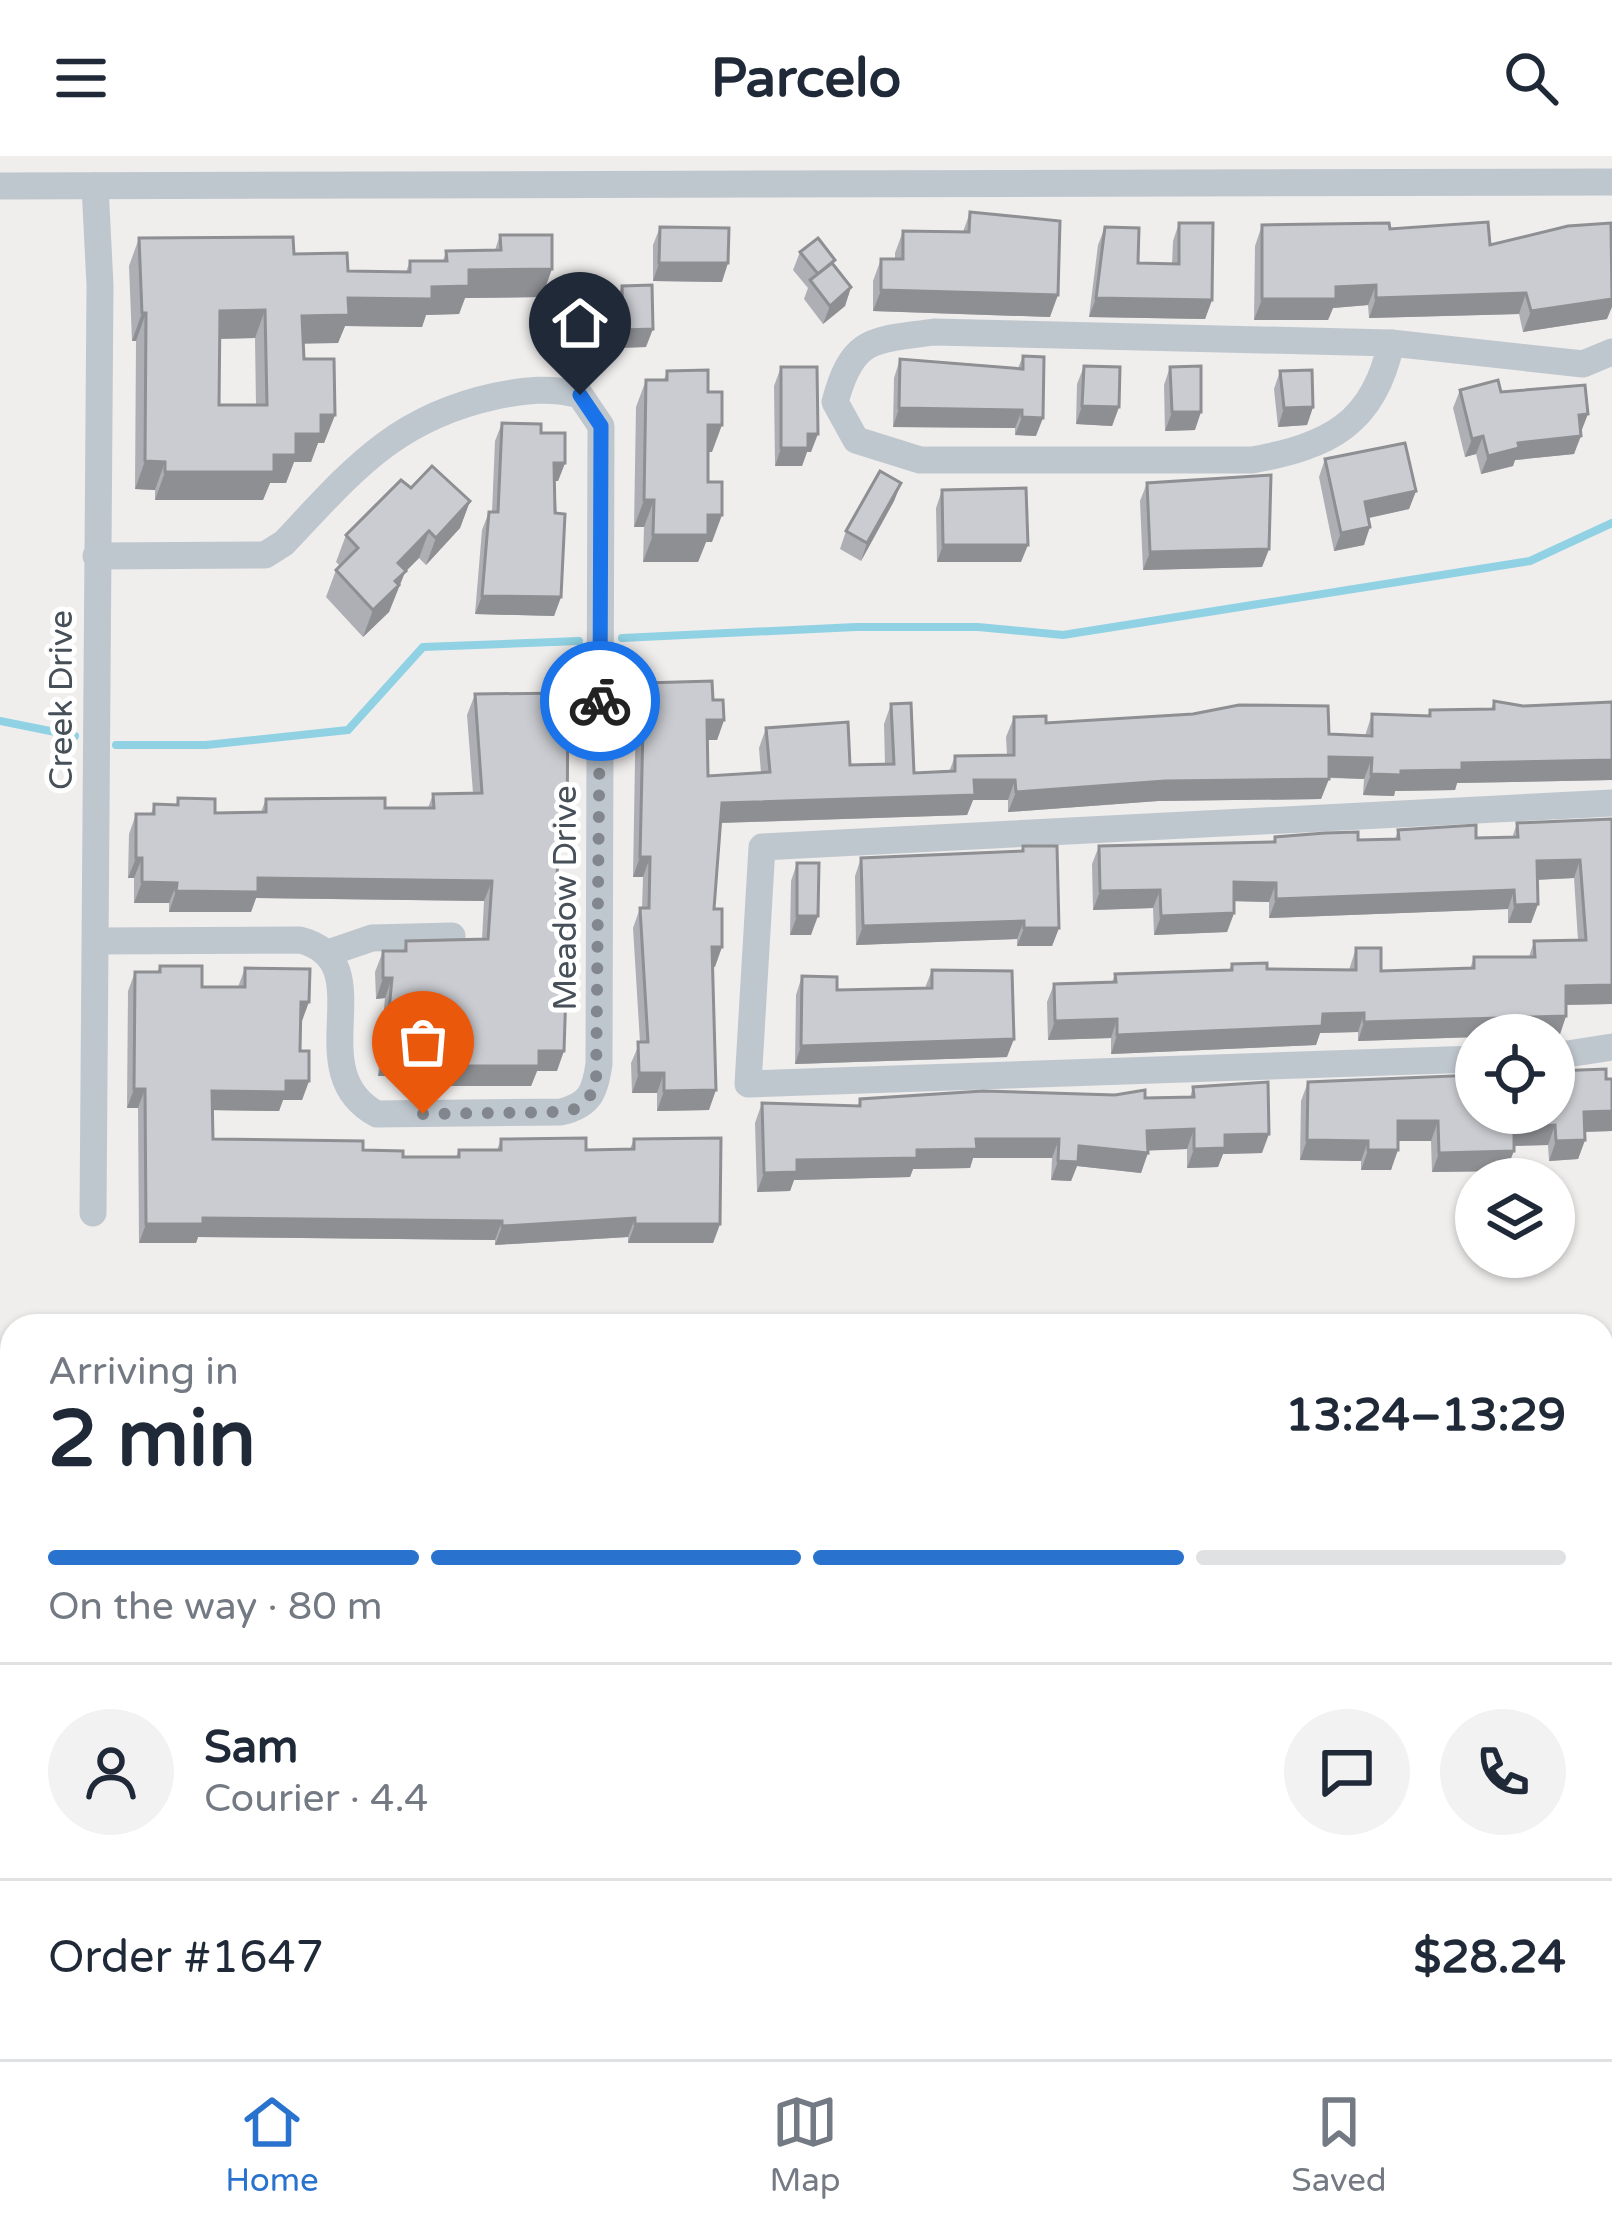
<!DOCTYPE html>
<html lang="en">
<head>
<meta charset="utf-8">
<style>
	:root { --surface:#fff; --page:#f2f2f3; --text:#1f2937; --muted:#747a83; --line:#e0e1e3; --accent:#2972ce }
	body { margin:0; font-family:"Varela Round",sans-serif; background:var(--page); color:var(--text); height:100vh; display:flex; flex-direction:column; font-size:45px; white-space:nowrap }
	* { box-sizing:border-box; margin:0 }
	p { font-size:39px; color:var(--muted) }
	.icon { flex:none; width:66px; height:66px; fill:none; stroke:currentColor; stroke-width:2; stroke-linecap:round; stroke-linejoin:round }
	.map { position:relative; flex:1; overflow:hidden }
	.side { position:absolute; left:0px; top:1158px; width:1614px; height:747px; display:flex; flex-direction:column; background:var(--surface); border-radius:36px 36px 0 0; box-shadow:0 3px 9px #0004 }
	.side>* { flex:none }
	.controls { position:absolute; left:1455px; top:858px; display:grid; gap:24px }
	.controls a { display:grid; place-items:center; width:120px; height:120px; border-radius:50%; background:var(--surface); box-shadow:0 3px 9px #0004; font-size:60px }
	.pin { position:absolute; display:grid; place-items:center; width:102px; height:102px; color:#fff; margin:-123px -51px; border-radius:50% 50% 50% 0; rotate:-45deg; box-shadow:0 0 12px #0007 }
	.pin .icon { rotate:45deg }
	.courier { position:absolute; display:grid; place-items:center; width:120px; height:120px; margin:-60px; border:9px solid #1a73e8; border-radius:50%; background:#fff; color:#222; box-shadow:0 3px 15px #0007 }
	.overview em { font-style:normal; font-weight:700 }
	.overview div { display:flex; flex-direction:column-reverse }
	.overview { display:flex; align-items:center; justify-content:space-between; height:204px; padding:0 48px }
	h1 { font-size:78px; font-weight:700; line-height:90px }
	.bar { display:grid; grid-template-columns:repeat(4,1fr); gap:18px 12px; align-content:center; height:144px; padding:0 48px }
	.bar i { height:15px; border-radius:9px; background:var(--line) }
	.bar .active { background:var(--accent) }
	.bar p { grid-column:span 4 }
	.line { display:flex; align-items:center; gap:30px; padding:0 48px; border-top:3px solid var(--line) }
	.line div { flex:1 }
	.round { display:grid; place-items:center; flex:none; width:126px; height:126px; border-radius:63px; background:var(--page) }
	header { display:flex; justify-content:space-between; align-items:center; height:156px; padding:0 48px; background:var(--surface); font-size:54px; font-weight:700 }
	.tabs { display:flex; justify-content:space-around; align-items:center; height:168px; border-top:3px solid var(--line); background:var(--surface); font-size:33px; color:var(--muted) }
	.tabs a { display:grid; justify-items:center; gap:6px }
	.tabs .active { color:var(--accent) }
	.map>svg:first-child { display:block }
</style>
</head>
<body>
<header><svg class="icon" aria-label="menu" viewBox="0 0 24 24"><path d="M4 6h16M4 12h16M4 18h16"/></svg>Parcelo<svg class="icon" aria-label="search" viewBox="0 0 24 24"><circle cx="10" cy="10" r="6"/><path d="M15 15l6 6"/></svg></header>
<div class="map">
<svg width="1612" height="1903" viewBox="0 0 1612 1903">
	<rect width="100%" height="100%" fill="#f0eded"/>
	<!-- green -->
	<path fill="#bfeacf" d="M1612,1410V1903H1196L1203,1893H1602V1415Z"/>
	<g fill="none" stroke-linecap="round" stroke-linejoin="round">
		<!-- stream -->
		<g stroke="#90d2e3" stroke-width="8">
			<path d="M622,482L856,471H978L1063,479L1530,405L1612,367"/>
			<path d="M0,565L75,580"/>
			<path d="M116,589H206L348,574L423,491L579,485"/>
		</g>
		<!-- path -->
		<g stroke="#7ac5a0" stroke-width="4.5" stroke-dasharray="9 6" stroke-linecap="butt">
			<path d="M1602,1647H1612"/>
			<path d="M1236,1903L1244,1893"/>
		</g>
		<!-- minor -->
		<g stroke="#bfc7ce" stroke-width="27">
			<path d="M0,30L1612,26"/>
			<path d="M934,176L1391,187C1374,268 1329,290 1252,304H920L856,284L835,246C853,180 872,185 934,176Z"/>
			<path d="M1391,187L1583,208L1612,196"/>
			<path d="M96,400L265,399L284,387C352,315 394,262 496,240C525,234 551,231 580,239L601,270L599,908C595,936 590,949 561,956L377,958C297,915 385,806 300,784L97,785"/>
			<path d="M328,797L372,782L452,780"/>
			<path d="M1554,900L1612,891"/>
			<path d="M1476,903L748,928L762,691L1612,647"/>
			<path d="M93,1057L100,129L95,30"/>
		</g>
		<defs>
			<g id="rail">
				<path d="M1602,1259L1612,1244"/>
				<path d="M1155,1903L1162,1893"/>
			</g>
		</defs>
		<!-- rail casing -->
		<use href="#rail" stroke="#b0b3b7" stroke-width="12"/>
		<!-- rail -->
		<use href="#rail" stroke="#fff" stroke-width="8" stroke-dasharray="22" stroke-linecap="butt"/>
	</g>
	<!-- wall -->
	<g fill="#aeafb4" fill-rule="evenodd">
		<path d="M970,56L1050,161L873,155V125L881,103H895V97L903,75L963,76Z"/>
		<path d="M1179,67L1212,144L1205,163L1089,161L1098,89L1105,71L1138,107L1172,108L1173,85Z"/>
		<path d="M1262,69L1390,73L1490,89L1607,163L1523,176L1519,158L1369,162L1368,149L1333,152L1328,164H1254L1255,90Z"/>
		<path d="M660,71L722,126L653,125V89Z"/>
		<path d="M500,79L542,141L465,142L459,158L426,159L422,171L345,170L338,187H303L304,203L335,259L324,287H318L311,306H294L286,327H270L263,344H155V334L135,333L136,185H132L129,110L139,82L294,98L348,115L406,116L410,105H443L446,95L495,94ZM255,182L256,249H219L220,183Z"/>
		<path d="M800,96L833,109L851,131L845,150L823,168L804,143L808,132L793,114Z"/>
		<path d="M622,130L646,191L616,192L615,148Z"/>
		<path d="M1023,200L1036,280L1015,279V272L893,271L894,222L900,203L1018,212Z"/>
		<path d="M1084,210L1119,251L1112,270L1076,268L1077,228Z"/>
		<path d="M781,211L811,296H807L802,310H775L774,230Z"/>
		<path d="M1170,211L1195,274L1165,275L1164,229Z"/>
		<path d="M667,215L708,236L712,296H708L712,386H706L698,406H643L644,371H634L636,251L646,224H664Z"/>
		<path d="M1280,215L1313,251L1307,269L1278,271L1274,233Z"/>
		<path d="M1460,234L1501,236L1581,276L1574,298L1515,304L1513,310L1481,318L1476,298L1465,301L1453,252Z"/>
		<path d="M502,267L541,277L565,307L558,325H555L561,441L554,460L475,458L482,374L489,356H492L495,285Z"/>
		<path d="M1325,303L1416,335L1409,353L1369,362L1364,389L1334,395L1319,321Z"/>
		<path d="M901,327L894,345L861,405L840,393L846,375Z"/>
		<path d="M1147,327L1269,393L1262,411L1143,414L1140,345Z"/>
		<path d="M411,332L470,345L460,372L426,409L419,402L405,416L389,456L363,481L326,441L336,414L340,410L336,406L346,379Z"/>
		<path d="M942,334L1021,406H937L936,352Z"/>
		<path d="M644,527L713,544L724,564L717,584H708V620L761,617L759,592L766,572L850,609L885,608L884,568L891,548L914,617L949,616L955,600L1007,599L1006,581L1014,561L1046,567L1365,580L1372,558L1428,559L1430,554L1491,553L1494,545L1523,550L1611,546L1612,543V624L1457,627L1455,634L1395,635L1394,640L1363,639L1364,623L1329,622L1321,643L1158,645L1008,656V644H973L967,659L720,667L714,753L715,811H712L709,954L657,955V937H632L631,907L640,886L633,772L640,752H642L643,721H633L636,547Z"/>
		<path d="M475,538L567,681L559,702L557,701V915H537L531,930H401V920H378L385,842L376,843L375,816L383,795H403L406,785L482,783L484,745L256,742L251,756H169V747H134V722H128L129,678L136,658H151L154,648L176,649L178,642L215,657L261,656L266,643L385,652H428L433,638L473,637L467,559Z"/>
		<path d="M1612,663V848L1566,849V860L1560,878L1358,885V876L1320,877L1316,889L1111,898V882L1048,884L1047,846L1054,828L1112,826L1115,818L1229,814L1232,808L1267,813L1349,814L1356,792L1381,815L1470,813L1474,801H1529L1534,785L1578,784L1574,722L1537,724L1538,748L1531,767H1508V753L1269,762V746L1234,745V757L1227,776L1154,779L1153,752L1093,754L1092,708L1099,690L1273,686L1275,681L1358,684L1395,683L1398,674L1476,682H1512L1517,667Z"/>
		<path d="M1023,690L1059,772L1052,790H1017V783L856,789L855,720L861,702L1021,695Z"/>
		<path d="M797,707L811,779H790L791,725Z"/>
		<path d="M160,810L202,831H238L245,812L302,865H300V895L309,925L302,944H283L279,955L212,954L213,983L363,994L403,1001H456L459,994H497L501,983L586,994L630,993L634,983L720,1068L713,1087H628V1081L495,1089V1084L198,1081L196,1087H139L138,952H127L128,835L135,816H157Z"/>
		<path d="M932,814L1007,901L795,908L796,839L802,820L837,834L925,832Z"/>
		<path d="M1612,923V975L1585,976V984L1578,1003L1549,1005L1548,989L1514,990L1506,1015L1432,1016L1431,985H1398L1391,1014H1361V1005L1300,1004L1301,945L1308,926Z"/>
		<path d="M1193,931L1262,997L1223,998L1218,1011L1187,1012V993L1148,994L1141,1017L1077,1010L1071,1025L1051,1024L1052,1002H973L970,1012L913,1013L910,1021L794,1024L790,1035L757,1036L755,967L762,947L858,950L860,943L1190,941Z"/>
	</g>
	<!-- shaded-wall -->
	<g fill="#8d8f92">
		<path d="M659,107H728L722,126L653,125Z"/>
		<path d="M552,113L542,141L465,142L459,158L426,159L422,171L345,170L338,187L292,188L302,160L348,142L432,131L469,114Z"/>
		<path d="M1376,129L1368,149L1333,152L1328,164H1254L1262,143L1336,131Z"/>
		<path d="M851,131L845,150L823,168L830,150Z"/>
		<path d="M881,134L1058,139L1050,161L873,155Z"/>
		<path d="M1526,137L1519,158L1369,162L1376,142Z"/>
		<path d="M1096,142L1212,144L1205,163L1089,161Z"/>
		<path d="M1612,143V151L1607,163L1523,176L1531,155Z"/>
		<path d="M265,154L255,182L210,183L220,155Z"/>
		<path d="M142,157H146L136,185H132Z"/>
		<path d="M653,173L646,191L616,192L623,174Z"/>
		<path d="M1082,250L1119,251L1112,270L1076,268Z"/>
		<path d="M1313,251L1307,269L1278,271L1284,252Z"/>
		<path d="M899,252L1022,254L1015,272L893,271Z"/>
		<path d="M1172,256H1201L1195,274L1165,275Z"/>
		<path d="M1588,258L1581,276L1579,259Z"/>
		<path d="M321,259H335L324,287H318L311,306H294L286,327H270L263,344H155L165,316L274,299L296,278Z"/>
		<path d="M1022,261L1043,262L1036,280L1015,279Z"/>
		<path d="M708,269H722L712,296H698Z"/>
		<path d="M808,278H818L811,296H807L802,310H775L781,292Z"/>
		<path d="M1483,280L1476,298L1465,301L1472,283Z"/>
		<path d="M1581,280L1574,298L1515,304L1513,310L1481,318L1488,300L1518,287Z"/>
		<path d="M145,305L165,306L155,334L135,333Z"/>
		<path d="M554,307H565L558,325H548Z"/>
		<path d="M901,327L894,345L861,405L867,387Z"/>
		<path d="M1416,335L1409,353L1359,364L1365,346Z"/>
		<path d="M644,344H654L644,371H634Z"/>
		<path d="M470,345L460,372L426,409L436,382Z"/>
		<path d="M708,359H722L712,386H706L698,406H643L653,379Z"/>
		<path d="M1370,371L1364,389L1334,395L1341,377Z"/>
		<path d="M429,375L419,402L405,416L389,456L363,481L373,454L398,407Z"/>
		<path d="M943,389H1028L1021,406H937Z"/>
		<path d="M1269,393L1262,411L1143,414L1150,396Z"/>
		<path d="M482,440L561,441L554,460L475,458Z"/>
		<path d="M707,564H724L717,584H700Z"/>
		<path d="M1329,601L1372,602L1364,623L1321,621Z"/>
		<path d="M1612,604V624L1457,627L1455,634L1395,635L1394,640L1363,639L1371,618L1462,607Z"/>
		<path d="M1329,623L1321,643L1158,645L1008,656L1016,636L1165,625Z"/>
		<path d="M974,624H1015L1008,644H973L967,659L715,667L722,647Z"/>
		<path d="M558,681H567L559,702L550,701Z"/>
		<path d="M640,701H650L643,721H633Z"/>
		<path d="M136,702H142L134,722H128Z"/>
		<path d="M1580,704L1574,722L1530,724L1537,705Z"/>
		<path d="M258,722L492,725L484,745L256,742L251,756H169L176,735Z"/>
		<path d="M142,726L177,727L169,747H134Z"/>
		<path d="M1234,726L1276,727L1269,746L1227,745Z"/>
		<path d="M1160,734L1153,752L1093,754L1100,735Z"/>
		<path d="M1514,734L1508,753L1269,762L1276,743Z"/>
		<path d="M1538,748L1531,767H1508L1515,749Z"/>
		<path d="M1234,757L1227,776L1154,779L1161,760Z"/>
		<path d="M797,760H818L811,779H790Z"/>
		<path d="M1024,765L1017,783L856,789L863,770Z"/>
		<path d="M1024,772H1059L1052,790H1017Z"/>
		<path d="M712,791H722L715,811H704Z"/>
		<path d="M383,822H392L385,842L376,843Z"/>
		<path d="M1612,829V848L1559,849L1566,830Z"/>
		<path d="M301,846H309L302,865H294Z"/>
		<path d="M1364,857L1358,876L1320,877L1316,889L1111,898L1117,879L1323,858Z"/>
		<path d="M1566,860L1560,878L1476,879V881L1358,885L1364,866Z"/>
		<path d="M1117,863L1111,882L1048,884L1055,865Z"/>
		<path d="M1014,883L1007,901L795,908L801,890Z"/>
		<path d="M539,895H564L557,915H537L531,930H401L408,910Z"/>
		<path d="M385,899H408L401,920H378Z"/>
		<path d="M639,917H664L657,937H632Z"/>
		<path d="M286,925H309L302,944H283L279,955L205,954L212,935Z"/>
		<path d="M134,933H145L138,952H127Z"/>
		<path d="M716,934L709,954L657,955L664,935Z"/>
		<path d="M1612,955V975L1577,976L1584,956Z"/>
		<path d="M1398,965H1438L1431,985H1391Z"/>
		<path d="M1555,969L1548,989L1506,990L1514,971Z"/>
		<path d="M1194,973L1187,993L1140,995L1147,975Z"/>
		<path d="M1269,978L1262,997L1223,998L1218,1011L1187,1012L1194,993L1225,979Z"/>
		<path d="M976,983H1059L1052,1002H973L970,1012L913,1013L910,1021L794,1024L790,1035L757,1036L764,1017L797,1004L917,994Z"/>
		<path d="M1307,984L1368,985L1361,1005L1300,1004Z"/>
		<path d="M1585,984L1578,1003L1549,1005L1556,985Z"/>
		<path d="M1079,990L1148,997L1141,1017L1077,1010L1071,1025L1051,1024L1058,1005Z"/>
		<path d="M1368,994H1398L1391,1014H1361Z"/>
		<path d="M1514,995L1506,1015L1432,1016L1439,997Z"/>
		<path d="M203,1062L502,1065L495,1084L198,1081L196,1087H139L146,1068Z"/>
		<path d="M635,1062L628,1081L495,1089L502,1070Z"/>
		<path d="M635,1068H720L713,1087H628Z"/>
	</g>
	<!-- building -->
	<g fill="#caccd1" stroke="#8d8f92" stroke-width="3" fill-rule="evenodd">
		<path d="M970,56L1060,65L1058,139L881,134V103H903V75L969,76Z"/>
		<path d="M1488,66L1490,89L1568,70L1611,67L1612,143L1531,155L1526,137L1376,142V129L1336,131V143H1262V69L1389,67L1390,73Z"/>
		<path d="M1179,67H1213L1212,144L1096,142L1105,71L1139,72L1138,107L1179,108Z"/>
		<path d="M660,71L729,72L728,107H659Z"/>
		<path d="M500,79H552V113L469,114V130L432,131V143L348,142L349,159L302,160L304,203H334L335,259H321V278H296V299H274V316H165V306L145,305L146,157H142L139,82L293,81L294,98L347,97L348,115L410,116V105H447L446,95L501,94ZM265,154L267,249H219L220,155Z"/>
		<path d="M818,82L835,104L818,118L800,96Z"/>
		<path d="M832,107L851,131L830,150L810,124Z"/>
		<path d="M652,129L653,173L623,174L622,130Z"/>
		<path d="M1023,200L1044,201L1043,262L1022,261V254L899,252L900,203L1023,213Z"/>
		<path d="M1084,210L1120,211L1119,251L1082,250Z"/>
		<path d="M1201,210V256H1172L1170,211Z"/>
		<path d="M781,211H817L818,278H808V292H781Z"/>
		<path d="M708,214V236H722V269H708V326H722V359H708V379H653L654,344H644L646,224H667V215Z"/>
		<path d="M1312,214L1313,251L1284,252L1280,215Z"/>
		<path d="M1498,224L1501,236L1585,229L1588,258L1579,259L1581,280L1518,287L1519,292L1488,300L1483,280L1472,283L1460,234Z"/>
		<path d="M502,267L541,268V277H565V307H554L555,357L565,358L561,441L482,440L489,356H498Z"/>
		<path d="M1405,287L1416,335L1365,346L1370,371L1341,377L1325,303Z"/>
		<path d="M432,310L470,345L436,382L429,375L398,407L406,415L395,425L399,429L373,454L336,414L358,392L346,379L401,324L411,332Z"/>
		<path d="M880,315L901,327L867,387L846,375Z"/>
		<path d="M1271,319L1269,393L1150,396L1147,327Z"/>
		<path d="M1026,332L1028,389H943L942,334Z"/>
		<path d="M712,525L713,544H723L724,564H707L708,620L770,616L766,572L848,566L850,609L894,608L891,548L911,547L914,617L955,615V600L1014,599V561L1046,560V567L1193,558L1239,549L1328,550L1329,578L1372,580V558L1430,560V554L1494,553V545L1523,550L1612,546V604L1462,607V614L1401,615V619L1371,618L1372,602L1329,601V623L1165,625L1016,636L1015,624H974L975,639L722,647L714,753H722V791H712L716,934L664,935V917H639L638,886H648L640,752H649L650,701H640L644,527Z"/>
		<path d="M568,537L567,681H558L556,774H568L564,895H539V910H408V899H385L392,822H383V795H406V785L488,783L492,725L258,722V736L176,735L177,727L142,726V702H136V658H154V648L178,649V642L215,643V657L266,656V643L385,642V652H434L433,638L482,637L475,538Z"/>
		<path d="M1612,663V829L1566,830V860L1364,866V857L1323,858L1322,870L1117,879V863L1055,865L1054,828L1116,826L1115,818L1232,814V808L1267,807V813L1356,814V792H1381V815L1474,812V801H1535L1534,785L1586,784L1580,704L1537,705L1538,748L1515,749L1514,734L1276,743V727L1234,726V757L1161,760L1160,734L1100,735L1099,690L1275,686V681L1325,677L1358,676V684L1399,683L1398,674L1476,669V682L1518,681L1517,667Z"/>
		<path d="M1023,690H1057L1059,772H1024V765L863,770L861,702L1023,695Z"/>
		<path d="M797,707H819L818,760H797Z"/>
		<path d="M160,810H202V831H245V812L310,813L309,846H301L300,895H309V925H286V936L212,935L213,983L363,985V994L403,995V1001H459V994H501V983L586,982V994L634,993V983L721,982L720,1068H635V1062L502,1070V1065L203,1062V1068H146L145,933H134L135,816H160Z"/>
		<path d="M932,814L1012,815L1014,883L801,890L802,820L837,821V834L932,832Z"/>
		<path d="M1606,913V923H1612V955L1584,956L1585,984L1556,985L1555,969L1514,971V995L1439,997L1438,965H1398V994H1368V985L1307,984L1308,926L1476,919V957H1554V915Z"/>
		<path d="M1268,926L1269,978L1225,979V992L1194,993V973L1147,975L1148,997L1079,990L1078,1006L1058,1005L1059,983H976L977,993L917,994V1002L797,1004V1016L764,1017L762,947L860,950V943L983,935L1115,939L1145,934V942L1194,941L1193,931Z"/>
		<path d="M167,1895H194L195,1903H167Z"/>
	</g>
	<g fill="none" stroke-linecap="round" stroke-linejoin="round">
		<!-- done -->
		<path stroke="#82878d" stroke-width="12" stroke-dasharray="0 21.6" d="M423,958L560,956L575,953L596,934L600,545"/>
		<!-- route -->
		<path stroke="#1a73e8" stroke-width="15" d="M580,239L601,270L600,545"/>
	</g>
	<g text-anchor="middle" stroke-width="10" stroke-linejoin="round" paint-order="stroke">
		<!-- street labels -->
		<g font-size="33" fill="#475059" stroke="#fff">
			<text transform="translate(60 544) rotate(-90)" y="12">Creek Drive</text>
			<text transform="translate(564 742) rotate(-90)" y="12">Meadow Drive</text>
		</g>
	</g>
</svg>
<div class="controls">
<a><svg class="icon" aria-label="locate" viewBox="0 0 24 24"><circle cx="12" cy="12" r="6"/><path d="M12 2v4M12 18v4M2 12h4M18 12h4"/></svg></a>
<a><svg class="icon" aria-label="layers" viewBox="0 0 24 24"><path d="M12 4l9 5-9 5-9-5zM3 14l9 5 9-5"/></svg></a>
</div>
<div class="pin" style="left:423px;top:958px;background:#ea580c"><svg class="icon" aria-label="bag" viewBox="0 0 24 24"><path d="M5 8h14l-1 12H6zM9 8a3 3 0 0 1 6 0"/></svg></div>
<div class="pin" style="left:580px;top:239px;background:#1f2937"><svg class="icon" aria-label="home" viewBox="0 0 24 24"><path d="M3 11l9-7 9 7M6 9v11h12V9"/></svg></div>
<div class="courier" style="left:600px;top:545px"><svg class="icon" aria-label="bike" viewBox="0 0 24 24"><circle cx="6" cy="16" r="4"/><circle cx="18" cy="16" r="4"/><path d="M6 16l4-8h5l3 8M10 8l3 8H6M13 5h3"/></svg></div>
<section class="side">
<div class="overview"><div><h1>2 min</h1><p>Arriving in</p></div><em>13:24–13:29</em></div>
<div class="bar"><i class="active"></i><i class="active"></i><i class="active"></i><i></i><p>On the way · 80 m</p></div>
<div class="line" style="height:216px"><a class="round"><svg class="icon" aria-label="person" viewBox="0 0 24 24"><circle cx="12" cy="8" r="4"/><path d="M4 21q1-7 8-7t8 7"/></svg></a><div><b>Sam</b><p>Courier · 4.4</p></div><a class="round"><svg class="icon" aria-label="chat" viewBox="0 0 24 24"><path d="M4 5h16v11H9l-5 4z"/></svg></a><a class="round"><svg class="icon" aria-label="phone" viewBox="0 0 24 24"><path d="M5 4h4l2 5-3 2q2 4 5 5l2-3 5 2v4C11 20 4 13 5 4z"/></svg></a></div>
<div class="line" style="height:156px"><div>Order #1647</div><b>$28.24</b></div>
</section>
</div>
<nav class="tabs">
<a class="active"><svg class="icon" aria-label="home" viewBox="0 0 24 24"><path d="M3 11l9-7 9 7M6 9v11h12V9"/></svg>Home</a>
<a><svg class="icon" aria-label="map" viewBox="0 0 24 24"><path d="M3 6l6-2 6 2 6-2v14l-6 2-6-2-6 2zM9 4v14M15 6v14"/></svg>Map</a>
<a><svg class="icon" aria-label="saved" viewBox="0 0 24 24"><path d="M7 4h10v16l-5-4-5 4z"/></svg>Saved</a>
</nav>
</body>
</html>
